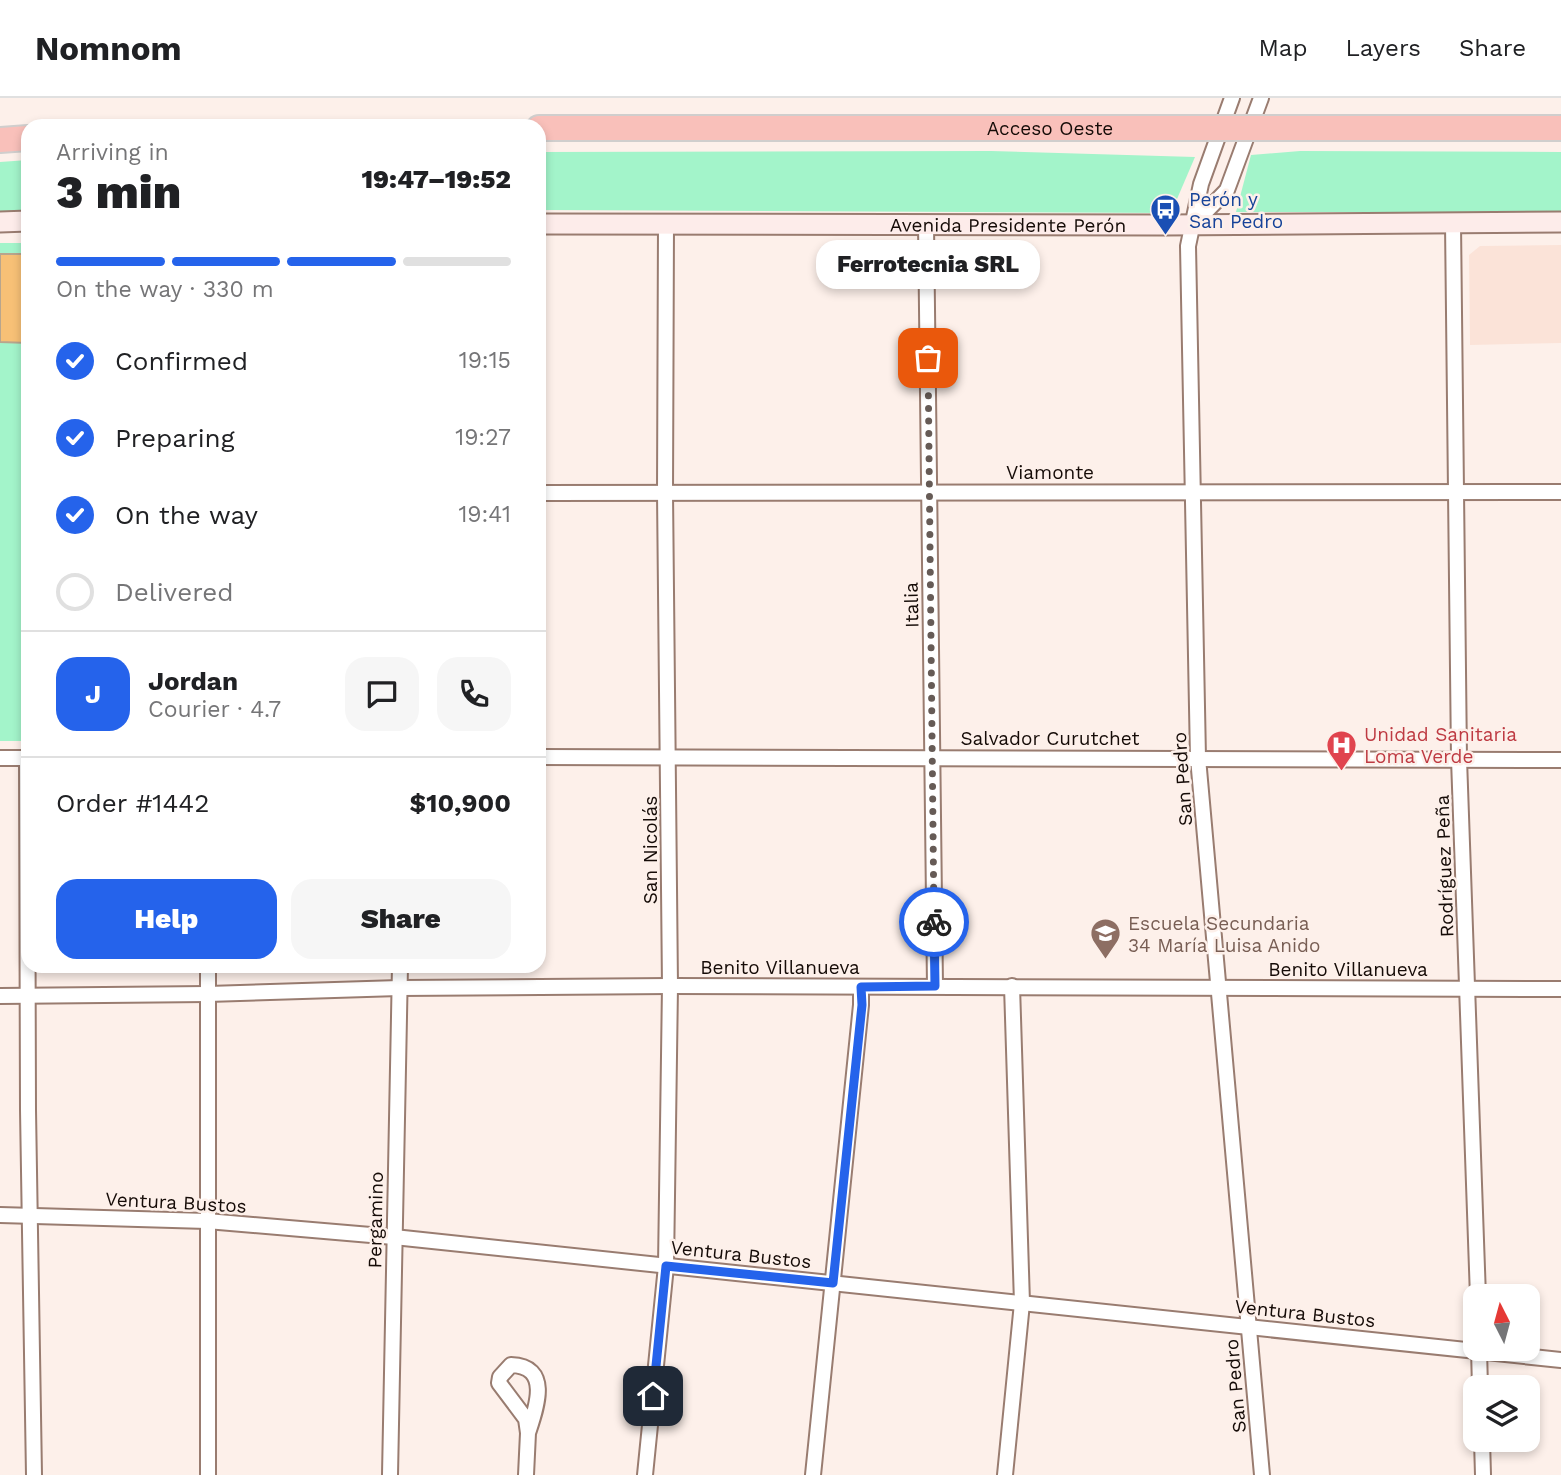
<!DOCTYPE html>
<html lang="en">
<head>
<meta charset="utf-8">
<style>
	:root { --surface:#fff; --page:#f6f6f6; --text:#202124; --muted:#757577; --line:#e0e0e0; --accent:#2563eb }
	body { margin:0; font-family:"Work Sans",sans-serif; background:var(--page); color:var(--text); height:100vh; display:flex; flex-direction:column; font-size:26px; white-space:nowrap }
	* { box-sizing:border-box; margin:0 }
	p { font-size:23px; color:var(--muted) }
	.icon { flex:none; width:38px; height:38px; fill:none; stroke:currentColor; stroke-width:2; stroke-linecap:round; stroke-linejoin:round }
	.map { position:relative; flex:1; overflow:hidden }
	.side { position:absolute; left:21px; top:21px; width:525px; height:854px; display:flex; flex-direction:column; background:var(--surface); border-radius:21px; box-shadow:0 4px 10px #0003 }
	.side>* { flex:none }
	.needle { width:46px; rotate:354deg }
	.fabs { position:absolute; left:1463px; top:1186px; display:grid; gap:14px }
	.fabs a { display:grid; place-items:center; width:77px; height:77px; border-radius:14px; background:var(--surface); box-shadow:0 4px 10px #0003; font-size:35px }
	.pin { position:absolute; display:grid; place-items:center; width:60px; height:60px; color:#fff; margin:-30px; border-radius:14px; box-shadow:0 4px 10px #0006 }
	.courier { position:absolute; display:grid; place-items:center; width:70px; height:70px; margin:-35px; border:5px solid #2563eb; border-radius:50%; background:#fff; color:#222; box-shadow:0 2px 9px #0007 }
	.bubble { position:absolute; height:49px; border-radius:21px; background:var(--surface); box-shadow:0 4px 10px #0003; font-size:23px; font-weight:800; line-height:49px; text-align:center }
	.head em { font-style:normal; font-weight:800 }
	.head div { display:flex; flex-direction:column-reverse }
	.head { display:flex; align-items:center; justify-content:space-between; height:119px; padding:0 35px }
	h1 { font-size:46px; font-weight:800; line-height:52px }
	.bar { display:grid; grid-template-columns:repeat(4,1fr); gap:10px 7px; align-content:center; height:84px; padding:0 35px }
	.bar i { height:9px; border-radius:5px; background:var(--line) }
	.bar .selected { background:var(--accent) }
	.bar p { grid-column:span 4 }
	.line { display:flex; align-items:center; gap:18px; padding:0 35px; border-top:2px solid var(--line) }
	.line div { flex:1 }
	.round { display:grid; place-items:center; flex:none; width:74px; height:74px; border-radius:21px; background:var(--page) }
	ol { padding:0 35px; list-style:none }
	li { display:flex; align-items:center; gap:21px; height:77px }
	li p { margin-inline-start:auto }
	li .icon { padding:7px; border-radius:50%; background:var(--accent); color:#fff; stroke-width:4 }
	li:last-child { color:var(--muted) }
	li i { width:38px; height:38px; border:4px solid var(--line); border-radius:50% }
	.button { display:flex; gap:14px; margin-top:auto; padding:14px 35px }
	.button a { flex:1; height:80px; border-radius:21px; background:var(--accent); color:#fff; font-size:28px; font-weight:800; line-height:80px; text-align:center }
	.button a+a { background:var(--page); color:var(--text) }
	header { display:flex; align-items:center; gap:42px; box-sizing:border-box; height:98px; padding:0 35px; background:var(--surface); border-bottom:2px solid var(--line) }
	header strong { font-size:33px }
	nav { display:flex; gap:38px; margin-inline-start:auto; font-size:24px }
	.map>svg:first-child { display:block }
</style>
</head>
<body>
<header>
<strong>Nomnom</strong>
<nav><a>Map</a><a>Layers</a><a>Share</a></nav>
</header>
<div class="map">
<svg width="1561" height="1377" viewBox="0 0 1561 1377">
	<rect width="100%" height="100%" fill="#fdf0ea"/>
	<!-- commercial -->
	<path fill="#fbe3d8" d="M1561,147V245L1470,247L1469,157L1480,148Z"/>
	<!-- green -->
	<g fill="#a3f4ca">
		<path d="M991,53L1195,59L1171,115L539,112V54Z"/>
		<path d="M1300,53L1561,54V114H1236L1251,57Z"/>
		<path d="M28,62V113H0V64Z"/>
		<rect x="0" y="145" width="28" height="498"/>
	</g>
	<!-- building -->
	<path fill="#f7c076" stroke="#b8a58d" stroke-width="2" d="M0,156H28V245L0,244Z"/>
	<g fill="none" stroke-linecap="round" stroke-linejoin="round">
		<defs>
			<g id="street">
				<path d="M1232,0L1201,86L1188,148L1198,660L1262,1377"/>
				<path d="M1195,125L1227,92L1261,0"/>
				<path d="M1453,125L1459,661L1478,1199"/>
				<path d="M926,126L935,888"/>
				<path d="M539,395L1561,394"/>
				<path d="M539,659L1561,662"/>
				<path d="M0,660H28"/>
				<path d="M27,660L28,1012L34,1377"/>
				<path d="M0,898L208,896L399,890L670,888L1561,891"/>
				<path d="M0,1117L207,1123L394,1139L1561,1262"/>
				<path d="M1479,1251L1480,1290"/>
				<path d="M1482,1342L1483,1377"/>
				<path d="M208,1377V868"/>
				<path d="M390,1377L400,868"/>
				<path d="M526,1377L528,1335L526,1321L499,1285L500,1279L511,1267C552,1268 536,1311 528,1335"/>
				<path d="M645,1377L666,1168L670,888L665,395L666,126"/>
				<path d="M813,1377L861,907V889"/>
				<path d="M1005,1377L1022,1205L1012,888"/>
			</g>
			<g id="secondary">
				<path d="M0,124L28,123"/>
				<path id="s1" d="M539,126L1165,127L1561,124"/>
			</g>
			<g id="highway">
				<path id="s2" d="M539,30H1150"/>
				<path d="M1305,30H1561"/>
				<path d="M0,42L28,40"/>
			</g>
		</defs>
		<!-- street casing -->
		<use href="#street" stroke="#997c70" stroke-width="18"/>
		<!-- secondary casing -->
		<use href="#secondary" stroke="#997c70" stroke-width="23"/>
		<!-- highway casing -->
		<use href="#highway" stroke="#d0cecd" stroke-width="28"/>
		<!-- street -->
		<use href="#street" stroke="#fff" stroke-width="14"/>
		<!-- secondary -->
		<use href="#secondary" stroke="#fdecea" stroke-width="19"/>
		<!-- highway -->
		<use href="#highway" stroke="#f9c0ba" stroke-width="24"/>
		<defs>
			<path id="highway-bridge" d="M1150,30H1305"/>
		</defs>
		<!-- highway-bridge casing -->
		<use href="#highway-bridge" stroke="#d0cecd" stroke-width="28" stroke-linecap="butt"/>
		<!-- highway-bridge -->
		<use href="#highway-bridge" stroke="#f9c0ba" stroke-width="24"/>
	</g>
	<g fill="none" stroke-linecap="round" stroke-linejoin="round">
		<!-- done -->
		<path stroke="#665b56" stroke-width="7" stroke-dasharray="0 12.6" d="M928,260L934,824"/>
		<!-- route -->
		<path stroke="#2563eb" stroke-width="9" d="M653,1298L666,1168L833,1185L862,907L861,889L935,888L934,824"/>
	</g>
	<!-- icons -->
	<defs>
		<symbol id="bus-pin" viewBox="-11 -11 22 30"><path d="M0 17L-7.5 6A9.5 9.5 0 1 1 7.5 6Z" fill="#1a4fb4" stroke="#fdf0ea"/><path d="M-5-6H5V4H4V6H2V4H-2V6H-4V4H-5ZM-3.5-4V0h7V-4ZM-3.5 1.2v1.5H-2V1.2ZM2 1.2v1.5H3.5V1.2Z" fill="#fff"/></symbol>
		<symbol id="hospital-pin" viewBox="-11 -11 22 30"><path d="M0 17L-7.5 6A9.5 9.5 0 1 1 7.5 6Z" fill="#e0444e" stroke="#fdf0ea"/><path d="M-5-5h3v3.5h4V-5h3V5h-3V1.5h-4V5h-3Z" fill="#fff"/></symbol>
		<symbol id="school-pin" viewBox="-11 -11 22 30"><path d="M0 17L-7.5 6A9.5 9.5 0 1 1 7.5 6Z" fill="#8d6e63" stroke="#fdf0ea"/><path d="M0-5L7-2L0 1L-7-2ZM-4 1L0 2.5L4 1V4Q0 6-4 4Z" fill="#fff"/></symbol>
	</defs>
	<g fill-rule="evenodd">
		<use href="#bus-pin" x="1148" y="94" width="35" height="47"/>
		<use href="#hospital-pin" x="1324" y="630" width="35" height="47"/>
		<use href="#school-pin" x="1088" y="818" width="35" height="47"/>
	</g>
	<g text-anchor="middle" stroke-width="5" stroke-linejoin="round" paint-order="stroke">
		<!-- street labels -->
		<g font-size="19" fill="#150b07" stroke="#fdf0ea">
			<text dy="7" stroke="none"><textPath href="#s2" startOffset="511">Acceso Oeste</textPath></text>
			<text dy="7" stroke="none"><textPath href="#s1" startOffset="469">Avenida Presidente Perón</textPath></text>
			<text x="1050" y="381">Viamonte</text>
			<text transform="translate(911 507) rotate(-91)" y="7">Italia</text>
			<text x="1050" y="647">Salvador Curutchet</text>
			<text transform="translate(1182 681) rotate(-94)" y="7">San Pedro</text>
			<text transform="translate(650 752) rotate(-90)" y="7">San Nicolás</text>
			<text transform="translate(1444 768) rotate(-92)" y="7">Rodríguez Peña</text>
			<text x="780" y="876">Benito Villanueva</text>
			<text x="1348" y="878">Benito Villanueva</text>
			<text transform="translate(176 1104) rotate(3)" y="7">Ventura Bustos</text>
			<text transform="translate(375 1122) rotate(-89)" y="7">Pergamino</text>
			<text transform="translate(741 1156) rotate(6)" y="7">Ventura Bustos</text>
			<text transform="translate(1305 1215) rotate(6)" y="7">Ventura Bustos</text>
			<text transform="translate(1235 1288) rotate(-95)" y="7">San Pedro</text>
		</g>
		<!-- transit labels -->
		<g font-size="19" fill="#164399" stroke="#fdf0ea" text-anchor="start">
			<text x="1189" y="108">Perón y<tspan x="1189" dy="22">San Pedro</tspan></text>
		</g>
		<!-- health labels -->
		<g font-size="19" fill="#be3a42" stroke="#fdf0ea" text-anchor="start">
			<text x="1364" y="643">Unidad Sanitaria<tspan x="1364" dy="22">Loma Verde</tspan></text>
		</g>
		<!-- education labels -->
		<g font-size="19" fill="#785e54" stroke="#fdf0ea" text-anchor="start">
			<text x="1128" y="832">Escuela Secundaria<tspan x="1128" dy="22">34 María Luisa Anido</tspan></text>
		</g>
	</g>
</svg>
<div class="fabs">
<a><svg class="needle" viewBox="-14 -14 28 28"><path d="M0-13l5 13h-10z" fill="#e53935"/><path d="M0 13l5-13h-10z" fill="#757577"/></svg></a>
<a><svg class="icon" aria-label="layers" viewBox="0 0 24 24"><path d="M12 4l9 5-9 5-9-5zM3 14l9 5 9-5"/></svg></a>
</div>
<div class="pin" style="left:928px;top:260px;background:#ea580c"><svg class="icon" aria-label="bag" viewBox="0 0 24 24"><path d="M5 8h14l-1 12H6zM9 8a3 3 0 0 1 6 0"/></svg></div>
<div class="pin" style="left:653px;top:1298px;background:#1f2937"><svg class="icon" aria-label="home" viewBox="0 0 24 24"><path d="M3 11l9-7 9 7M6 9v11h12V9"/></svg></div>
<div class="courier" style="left:934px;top:824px"><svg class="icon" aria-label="bike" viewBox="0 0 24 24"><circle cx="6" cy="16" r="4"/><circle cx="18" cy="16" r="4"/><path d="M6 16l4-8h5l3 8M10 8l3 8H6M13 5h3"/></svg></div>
<div class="bubble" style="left:816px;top:142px;width:224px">Ferrotecnia SRL</div>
<section class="side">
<div class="head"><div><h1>3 min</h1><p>Arriving in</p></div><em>19:47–19:52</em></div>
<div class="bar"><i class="selected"></i><i class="selected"></i><i class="selected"></i><i></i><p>On the way · 330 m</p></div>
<ol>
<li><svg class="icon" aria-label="check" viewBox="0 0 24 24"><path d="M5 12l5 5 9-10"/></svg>Confirmed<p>19:15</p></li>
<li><svg class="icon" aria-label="check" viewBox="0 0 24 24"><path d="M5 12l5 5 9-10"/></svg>Preparing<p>19:27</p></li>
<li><svg class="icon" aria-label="check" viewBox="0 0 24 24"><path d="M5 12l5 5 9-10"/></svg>On the way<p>19:41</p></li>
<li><i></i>Delivered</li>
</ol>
<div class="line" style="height:126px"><b class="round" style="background:var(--accent);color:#fff">J</b><div><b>Jordan</b><p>Courier · 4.7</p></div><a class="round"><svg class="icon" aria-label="chat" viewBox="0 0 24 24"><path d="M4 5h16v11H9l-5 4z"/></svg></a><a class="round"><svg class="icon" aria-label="phone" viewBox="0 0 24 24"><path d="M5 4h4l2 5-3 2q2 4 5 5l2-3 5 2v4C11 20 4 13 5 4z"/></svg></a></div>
<div class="line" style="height:91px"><div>Order #1442</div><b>$10,900</b></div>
<div class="button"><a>Help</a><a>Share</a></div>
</section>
</div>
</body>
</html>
